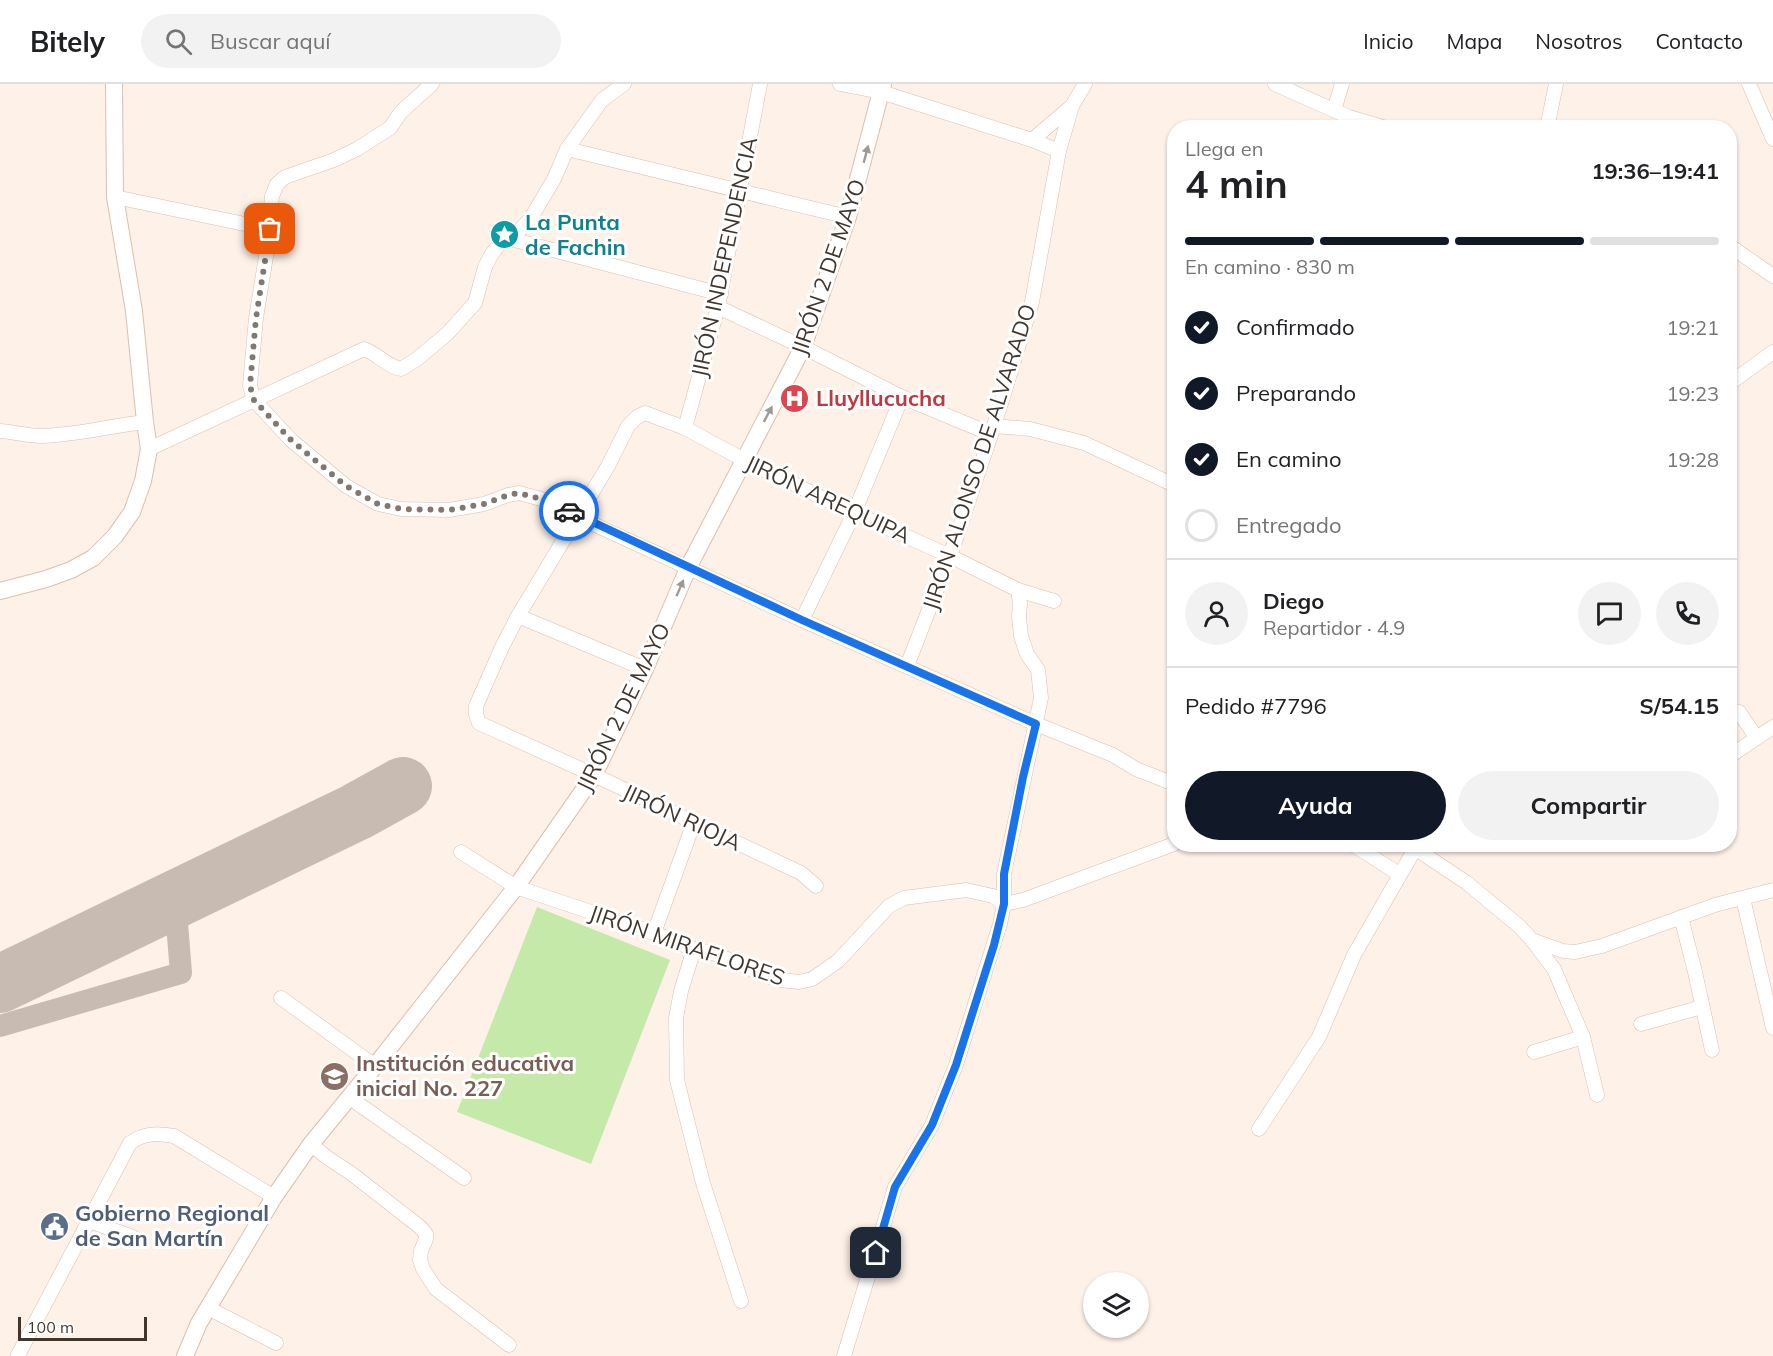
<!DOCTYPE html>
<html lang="es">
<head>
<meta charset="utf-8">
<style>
	:root { --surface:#fff; --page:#f2f2f2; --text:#202124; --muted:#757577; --line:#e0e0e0; --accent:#111827 }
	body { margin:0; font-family:Mulish,sans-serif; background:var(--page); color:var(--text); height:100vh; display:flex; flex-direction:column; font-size:22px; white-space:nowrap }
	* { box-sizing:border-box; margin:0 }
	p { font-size:20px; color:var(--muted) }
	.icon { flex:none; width:33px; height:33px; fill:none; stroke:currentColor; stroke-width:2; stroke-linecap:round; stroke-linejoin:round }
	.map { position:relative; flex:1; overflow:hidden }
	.details { position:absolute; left:1167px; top:36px; width:570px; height:732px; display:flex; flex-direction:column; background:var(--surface); border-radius:24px; box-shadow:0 2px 4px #0004 }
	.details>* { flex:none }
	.controls { position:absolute; left:1083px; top:1188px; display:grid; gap:12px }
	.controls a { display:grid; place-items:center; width:66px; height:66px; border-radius:50%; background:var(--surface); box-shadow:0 2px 4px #0004; font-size:30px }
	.scale { position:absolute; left:18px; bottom:15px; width:129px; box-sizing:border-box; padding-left:6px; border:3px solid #41362d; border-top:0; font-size:16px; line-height:21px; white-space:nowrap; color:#41362d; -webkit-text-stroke:4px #fff; paint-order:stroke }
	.pin { position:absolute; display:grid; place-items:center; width:51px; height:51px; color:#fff; margin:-26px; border-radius:12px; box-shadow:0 3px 9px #0006 }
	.courier { position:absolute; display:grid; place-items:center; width:60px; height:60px; margin:-30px; border:4px solid #1a73e8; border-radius:50%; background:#fff; color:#222; box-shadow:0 2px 8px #0007 }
	.head em { font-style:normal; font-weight:700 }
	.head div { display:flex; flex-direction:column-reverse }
	.head { display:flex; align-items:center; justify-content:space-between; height:102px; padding:0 18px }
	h1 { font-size:39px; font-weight:700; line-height:45px }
	.bar { display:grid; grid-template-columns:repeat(4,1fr); gap:9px 6px; align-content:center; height:72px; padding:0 18px }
	.bar i { height:8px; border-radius:4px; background:var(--line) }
	.bar .selected { background:var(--accent) }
	.bar p { grid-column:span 4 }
	.line { display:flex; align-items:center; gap:15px; padding:0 18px; border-top:2px solid var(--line) }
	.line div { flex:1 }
	.round { display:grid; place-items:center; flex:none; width:63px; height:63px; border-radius:32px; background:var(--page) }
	ol { padding:0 18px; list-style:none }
	li { display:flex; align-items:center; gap:18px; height:66px }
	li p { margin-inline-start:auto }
	li .icon { padding:6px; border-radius:50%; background:var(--accent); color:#fff; stroke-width:4 }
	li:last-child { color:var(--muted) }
	li i { width:33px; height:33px; border:3px solid var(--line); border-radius:50% }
	.action { display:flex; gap:12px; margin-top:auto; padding:12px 18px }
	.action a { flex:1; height:69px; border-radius:36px; background:var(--accent); color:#fff; font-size:24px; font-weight:700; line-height:69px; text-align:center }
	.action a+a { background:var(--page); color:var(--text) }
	header { display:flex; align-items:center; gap:36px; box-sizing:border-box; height:84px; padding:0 30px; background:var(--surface); border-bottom:2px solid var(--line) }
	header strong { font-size:28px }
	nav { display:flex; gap:33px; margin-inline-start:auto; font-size:21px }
	.search { width:420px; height:54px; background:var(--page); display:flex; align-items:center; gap:15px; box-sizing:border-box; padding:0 21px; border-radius:33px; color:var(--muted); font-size:22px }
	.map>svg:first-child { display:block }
</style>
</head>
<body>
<header>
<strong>Bitely</strong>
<div class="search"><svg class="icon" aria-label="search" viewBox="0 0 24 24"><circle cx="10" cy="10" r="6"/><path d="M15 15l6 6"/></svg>Buscar aquí</div>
<nav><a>Inicio</a><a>Mapa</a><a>Nosotros</a><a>Contacto</a></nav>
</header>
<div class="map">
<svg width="1773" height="1272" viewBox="0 0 1773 1272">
	<rect width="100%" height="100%" fill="#fdf1e8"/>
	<!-- green -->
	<path fill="#c5e9a9" d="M537,823L670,876L591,1080L457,1028Z"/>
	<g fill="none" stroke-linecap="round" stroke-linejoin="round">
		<!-- taxiway -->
		<path stroke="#c7bbb2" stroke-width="22" d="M0,942L181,889L175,815"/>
		<!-- runway -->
		<path stroke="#c7bbb2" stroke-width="58" d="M0,900L356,728L403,702"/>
		<defs>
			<g id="minor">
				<path d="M432,0L401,28L390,44L357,65L334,76L285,93L277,100L272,112L267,166L256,234L251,289L250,302L254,316L291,356L346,402L378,420L401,425L449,426L484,420L508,411L519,409L552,418L578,433L802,536L1036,640L1113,671L1136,685L1174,700"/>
				<path d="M840,0L881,8L1032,56L1059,67"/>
				<path d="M1275,0L1349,33L1386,44"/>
				<path d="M1749,0L1773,55"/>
				<path d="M1334,26L1342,0"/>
				<path d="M1547,44L1556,0"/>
				<path d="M1032,56L1072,22L1085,0"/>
				<path d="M567,65L848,133"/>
				<path d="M115,113L269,145"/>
				<path d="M507,154L721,210"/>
				<path d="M1730,162L1773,192"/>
				<path d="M718,223L803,263L902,313L991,350"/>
				<path d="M1730,299L1773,268"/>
				<path d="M994,342L1030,345L1084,359L1174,401"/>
				<path d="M685,344L718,223L760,0"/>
				<path d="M0,347C14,348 28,352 42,352C77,351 110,342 145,338"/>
				<path d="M149,365L364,265C378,270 386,282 401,285L417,275L447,250L475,219L485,183L491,171L498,162L507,154L519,147L531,134L554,95L567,65L602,16L624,0"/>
				<path d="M518,532L645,585"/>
				<path d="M802,536L854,429L902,313"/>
				<path d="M907,582L950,472L994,342L1032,218L1059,67L1072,22"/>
				<path d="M1730,629L1739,628L1756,653"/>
				<path d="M1730,672L1773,643"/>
				<path d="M1352,760L1399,790"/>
				<path d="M1416,760V763L1422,769L1467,799L1519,842L1532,856L1563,867L1575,868L1602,862L1715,821L1773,806"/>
				<path d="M1598,760H1600"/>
				<path d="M461,768L516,803L654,849L694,865L713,869L764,891L780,896L799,898L812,895L838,877L889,822L904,814L966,806L993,812L1004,820L1023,816L1174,760"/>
				<path d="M816,802L801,789L594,691L479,639L476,630V622L502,563L518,532L608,382L628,342L637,333L645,329L685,344L744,376L854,429L950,472L1018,506L1054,517"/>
				<path d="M1743,814L1773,944"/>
				<path d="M1681,833L1695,888L1712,966"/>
				<path d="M654,849L694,738"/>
				<path d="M1532,856L1554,885L1583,953L1597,1011"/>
				<path d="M694,865L681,907L676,934L677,996L703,1099L741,1217"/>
				<path d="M281,914L375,982"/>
				<path d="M1641,940L1702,923"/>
				<path d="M1534,968L1583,953"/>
				<path d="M350,1014L464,1094"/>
				<path d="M1259,1045L1319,953L1354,871L1416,763"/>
				<path d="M311,1060L325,1072L352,1090L420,1143L426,1150V1155L421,1167L420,1176L423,1185L436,1205L509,1261"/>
				<path d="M89,1137L133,1153"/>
				<path d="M208,1224L276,1259"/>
				<path d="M18,1271L130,1059C144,1049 157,1049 174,1052L274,1113"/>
				<path d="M844,1272L895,1103L932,1041L956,981L1000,840L1004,820V790L1041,614L1038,586L1027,570L1021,552L1019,533L1020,520L1018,506"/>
			</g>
			<g id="major">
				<path d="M0,507L46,495L71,486L93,474L115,452L132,428L143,397L149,365L145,338L134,227L115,113L114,0"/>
				<path d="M185,1272L199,1239L208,1224L274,1113L311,1060L375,982L516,803L594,691L645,585L689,482L803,263L848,133L883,0"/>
			</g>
		</defs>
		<!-- minor casing -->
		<use href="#minor" stroke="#dcbfaa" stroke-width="15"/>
		<!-- major casing -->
		<use href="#major" stroke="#dcbfaa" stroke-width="18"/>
		<!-- minor -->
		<use href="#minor" stroke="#fff" stroke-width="14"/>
		<!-- major -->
		<use href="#major" stroke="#fff" stroke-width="16"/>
	</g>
	<!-- one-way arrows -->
	<defs><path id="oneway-solid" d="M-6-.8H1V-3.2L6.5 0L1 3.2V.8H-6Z" transform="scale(1.5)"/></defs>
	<g fill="#a09a96">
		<use href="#oneway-solid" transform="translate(866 70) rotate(-75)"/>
		<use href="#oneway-solid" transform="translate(768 330) rotate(-62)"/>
		<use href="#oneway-solid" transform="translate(680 504) rotate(-67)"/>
	</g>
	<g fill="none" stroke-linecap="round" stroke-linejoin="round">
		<!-- done -->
		<path stroke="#83776e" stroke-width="6" stroke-dasharray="0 10.8" d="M270,145L256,234L250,302L254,316L291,356L346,402L378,420L402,425L449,426L484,420L508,411L519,409L552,418L569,427"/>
		<!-- route -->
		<path stroke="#1a73e8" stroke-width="8" d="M569,427L802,536L1036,640L1023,693L1004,790V820L994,861L956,981L932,1041L895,1103L876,1169"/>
	</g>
	<!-- icons -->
	<defs>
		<symbol id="sight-disc" viewBox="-11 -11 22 22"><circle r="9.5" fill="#0f9aa8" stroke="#fff"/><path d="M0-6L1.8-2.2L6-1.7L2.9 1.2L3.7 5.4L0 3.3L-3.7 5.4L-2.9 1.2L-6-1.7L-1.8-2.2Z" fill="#fff"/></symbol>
		<symbol id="hospital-disc" viewBox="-11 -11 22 22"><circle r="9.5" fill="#e0444e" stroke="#fff"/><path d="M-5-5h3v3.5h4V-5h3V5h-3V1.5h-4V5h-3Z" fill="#fff"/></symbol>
		<symbol id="school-disc" viewBox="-11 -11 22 22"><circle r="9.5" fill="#8d6e63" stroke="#fff"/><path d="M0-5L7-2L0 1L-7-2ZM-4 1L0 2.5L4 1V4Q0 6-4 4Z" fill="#fff"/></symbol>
		<symbol id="civic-disc" viewBox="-11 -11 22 22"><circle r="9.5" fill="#5c6f8a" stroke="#fff"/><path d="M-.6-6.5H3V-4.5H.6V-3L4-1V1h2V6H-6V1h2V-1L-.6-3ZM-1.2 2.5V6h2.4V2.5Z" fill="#fff"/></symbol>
	</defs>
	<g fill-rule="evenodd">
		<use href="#sight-disc" x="488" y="134" width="33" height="33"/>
		<use href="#hospital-disc" x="778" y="298" width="33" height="33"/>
		<use href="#school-disc" x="318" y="976" width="33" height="33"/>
		<use href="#civic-disc" x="38" y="1126" width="33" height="33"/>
	</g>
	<g text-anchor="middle" stroke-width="6" stroke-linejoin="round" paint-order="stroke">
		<!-- culture labels -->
		<g font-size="22" font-weight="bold" fill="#0d838f" stroke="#fff" text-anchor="start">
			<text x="525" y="146">La Punta<tspan x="525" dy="25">de Fachin</tspan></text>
		</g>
		<!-- street labels -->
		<g font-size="22" fill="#41362d" stroke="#fff">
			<text transform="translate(724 173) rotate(-78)" y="8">JIRÓN INDEPENDENCIA</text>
			<text transform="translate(828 183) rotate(-71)" y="8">JIRÓN 2 DE MAYO</text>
			<text transform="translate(979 373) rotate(-72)" y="8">JIRÓN ALONSO DE ALVARADO</text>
			<text transform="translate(828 415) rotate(25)" y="8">JIRÓN AREQUIPA</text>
			<text transform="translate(623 623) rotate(-64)" y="8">JIRÓN 2 DE MAYO</text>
			<text transform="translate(682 733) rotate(25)" y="8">JIRÓN RIOJA</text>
			<text transform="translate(687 861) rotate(19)" y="8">JIRÓN MIRAFLORES</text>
		</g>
		<!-- health labels -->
		<g font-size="22" font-weight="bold" fill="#be3a42" stroke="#fff" text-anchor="start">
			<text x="816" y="322">Lluyllucucha</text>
		</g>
		<!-- education labels -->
		<g font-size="22" font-weight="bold" fill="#785e54" stroke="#fff" text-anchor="start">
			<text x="356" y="987">Institución educativa<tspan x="356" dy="25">inicial No. 227</tspan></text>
		</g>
		<!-- service labels -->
		<g font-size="22" font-weight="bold" fill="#4e5e75" stroke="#fff" text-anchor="start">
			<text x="75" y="1137">Gobierno Regional<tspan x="75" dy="25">de San Martín</tspan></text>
		</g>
	</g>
</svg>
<div class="controls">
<a><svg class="icon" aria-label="layers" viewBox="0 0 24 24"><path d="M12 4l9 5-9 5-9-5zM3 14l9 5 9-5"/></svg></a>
</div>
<div class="scale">100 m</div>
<div class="pin" style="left:270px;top:145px;background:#ea580c"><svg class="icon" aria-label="bag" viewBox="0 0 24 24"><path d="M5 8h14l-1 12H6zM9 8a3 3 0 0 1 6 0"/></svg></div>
<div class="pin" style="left:876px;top:1169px;background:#1f2937"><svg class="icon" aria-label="home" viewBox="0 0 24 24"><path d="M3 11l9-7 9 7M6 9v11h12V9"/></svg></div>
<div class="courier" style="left:569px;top:427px"><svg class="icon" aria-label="car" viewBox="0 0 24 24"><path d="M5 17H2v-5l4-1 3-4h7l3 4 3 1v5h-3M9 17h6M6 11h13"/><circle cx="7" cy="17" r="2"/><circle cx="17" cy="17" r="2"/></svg></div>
<section class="details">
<div class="head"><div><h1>4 min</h1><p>Llega en</p></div><em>19:36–19:41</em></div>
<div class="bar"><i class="selected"></i><i class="selected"></i><i class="selected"></i><i></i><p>En camino · 830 m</p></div>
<ol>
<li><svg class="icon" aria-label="check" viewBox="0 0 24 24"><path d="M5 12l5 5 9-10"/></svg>Confirmado<p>19:21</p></li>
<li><svg class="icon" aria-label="check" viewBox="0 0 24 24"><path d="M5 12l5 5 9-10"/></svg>Preparando<p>19:23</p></li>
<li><svg class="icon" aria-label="check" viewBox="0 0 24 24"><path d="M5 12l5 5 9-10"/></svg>En camino<p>19:28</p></li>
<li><i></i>Entregado</li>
</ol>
<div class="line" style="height:108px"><a class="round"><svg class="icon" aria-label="person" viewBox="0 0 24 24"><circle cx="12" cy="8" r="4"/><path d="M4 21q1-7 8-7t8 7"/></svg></a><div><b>Diego</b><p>Repartidor · 4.9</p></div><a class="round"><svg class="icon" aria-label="chat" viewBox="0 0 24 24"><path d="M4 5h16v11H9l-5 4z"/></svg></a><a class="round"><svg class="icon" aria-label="phone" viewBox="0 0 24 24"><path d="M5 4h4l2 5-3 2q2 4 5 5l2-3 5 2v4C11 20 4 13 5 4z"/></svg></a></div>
<div class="line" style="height:78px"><div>Pedido #7796</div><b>S/54.15</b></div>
<div class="action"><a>Ayuda</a><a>Compartir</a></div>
</section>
</div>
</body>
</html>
